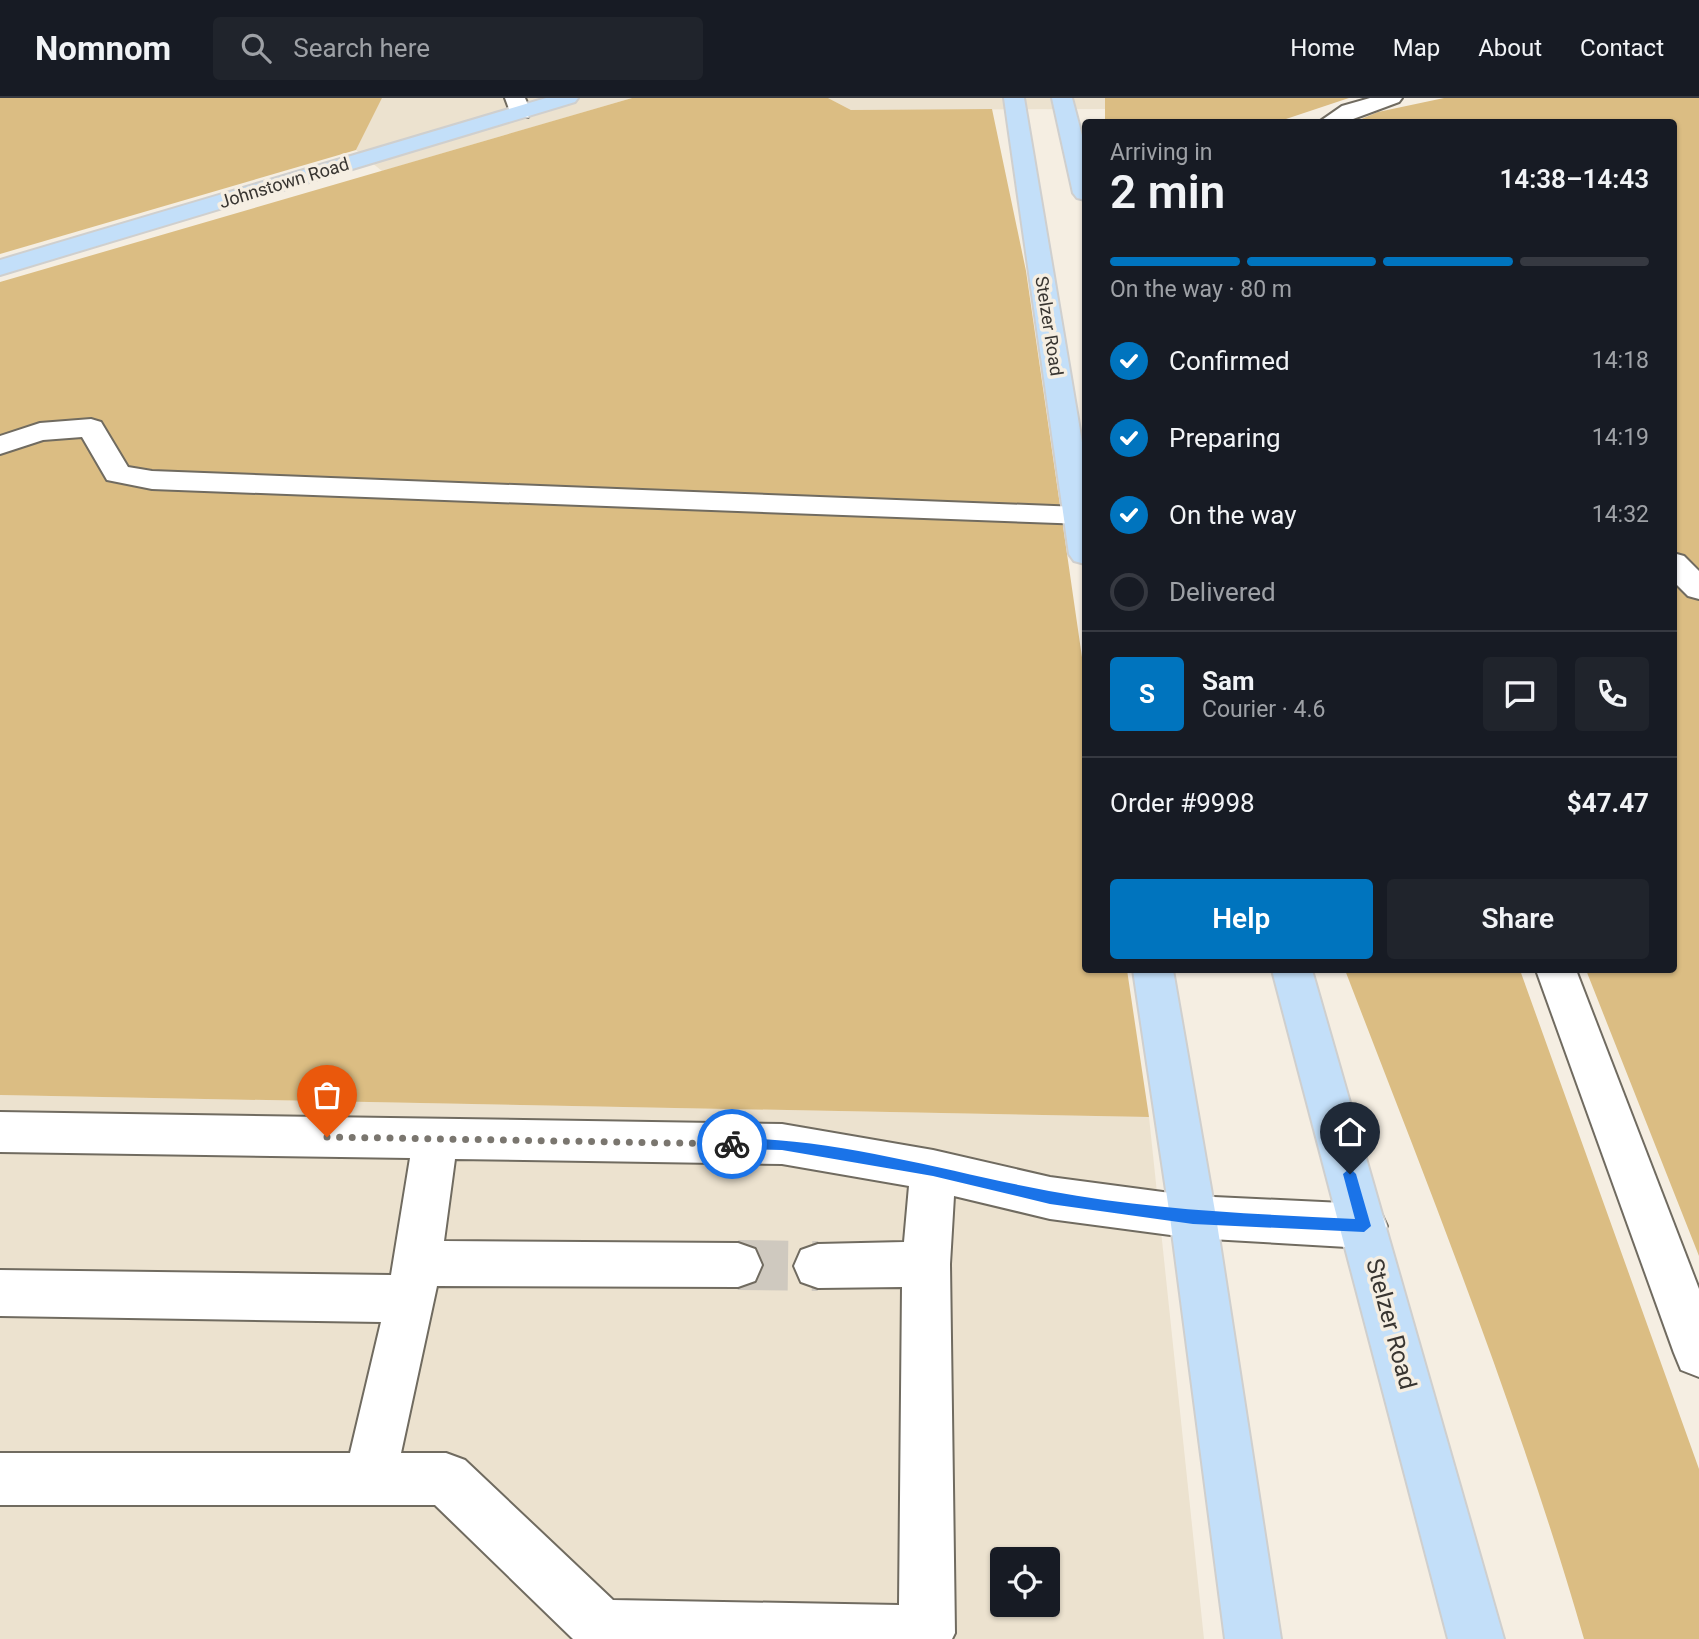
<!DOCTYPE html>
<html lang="en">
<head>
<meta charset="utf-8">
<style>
	:root { --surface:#171b24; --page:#20242c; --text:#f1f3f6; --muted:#9ea1a6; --line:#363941; --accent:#0074be }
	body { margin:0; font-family:Roboto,sans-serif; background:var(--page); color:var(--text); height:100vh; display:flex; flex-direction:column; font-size:26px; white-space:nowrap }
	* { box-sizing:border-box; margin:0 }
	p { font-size:23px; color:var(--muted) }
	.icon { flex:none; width:38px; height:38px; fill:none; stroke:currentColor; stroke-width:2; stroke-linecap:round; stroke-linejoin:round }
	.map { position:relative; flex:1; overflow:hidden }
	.side { position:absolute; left:1082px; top:21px; width:595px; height:854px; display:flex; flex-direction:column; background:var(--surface); border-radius:7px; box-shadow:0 2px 5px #0004 }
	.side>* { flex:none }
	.fabs { position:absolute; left:990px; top:1449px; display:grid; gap:14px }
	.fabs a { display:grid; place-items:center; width:70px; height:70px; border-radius:7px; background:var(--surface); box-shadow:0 2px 5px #0004; font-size:35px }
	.pin { position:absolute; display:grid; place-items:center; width:60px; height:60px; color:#fff; margin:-72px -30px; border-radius:50% 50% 50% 0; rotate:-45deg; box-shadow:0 0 7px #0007 }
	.pin .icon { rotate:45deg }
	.courier { position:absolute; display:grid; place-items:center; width:70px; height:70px; margin:-35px; border:5px solid #1a73e8; border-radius:50%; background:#fff; color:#222; box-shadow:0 2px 9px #0007 }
	.summary em { font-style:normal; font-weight:600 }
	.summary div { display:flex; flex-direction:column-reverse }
	.summary { display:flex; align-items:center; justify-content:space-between; height:119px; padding:0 28px }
	h1 { font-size:46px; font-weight:600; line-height:52px }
	.bar { display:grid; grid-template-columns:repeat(4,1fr); gap:10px 7px; align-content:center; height:84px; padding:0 28px }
	.bar i { height:9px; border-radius:5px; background:var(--line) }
	.bar .on { background:var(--accent) }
	.bar p { grid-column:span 4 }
	.line { display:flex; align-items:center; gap:18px; padding:0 28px; border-top:2px solid var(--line) }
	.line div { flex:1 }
	.round { display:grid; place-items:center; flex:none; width:74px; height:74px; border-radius:7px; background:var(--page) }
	ol { padding:0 28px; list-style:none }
	li { display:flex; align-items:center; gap:21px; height:77px }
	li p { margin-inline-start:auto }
	li .icon { padding:7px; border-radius:50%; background:var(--accent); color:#fff; stroke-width:4 }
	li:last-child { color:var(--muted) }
	li i { width:38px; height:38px; border:4px solid var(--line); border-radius:50% }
	.primary-button { display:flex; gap:14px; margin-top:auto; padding:14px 28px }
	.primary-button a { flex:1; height:80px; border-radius:7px; background:var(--accent); color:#fff; font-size:28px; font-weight:600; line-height:80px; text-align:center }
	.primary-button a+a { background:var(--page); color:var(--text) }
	header { display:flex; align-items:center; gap:42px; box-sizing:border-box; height:98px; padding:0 35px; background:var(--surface); border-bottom:2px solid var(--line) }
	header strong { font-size:33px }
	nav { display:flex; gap:38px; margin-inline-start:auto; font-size:24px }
	.search { width:490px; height:63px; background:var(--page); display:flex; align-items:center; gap:18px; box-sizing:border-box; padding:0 24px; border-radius:7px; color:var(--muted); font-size:26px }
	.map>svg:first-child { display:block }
</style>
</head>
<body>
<header>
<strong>Nomnom</strong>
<div class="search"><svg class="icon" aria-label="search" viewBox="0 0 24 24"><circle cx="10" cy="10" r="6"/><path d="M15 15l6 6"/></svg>Search here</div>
<nav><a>Home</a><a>Map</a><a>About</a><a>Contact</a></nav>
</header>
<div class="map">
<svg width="1699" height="1541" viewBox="0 0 1699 1541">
	<rect width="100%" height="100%" fill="#f5eee2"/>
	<!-- built -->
	<g fill="#ece2cf" fill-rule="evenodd">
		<path d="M382,0H632L382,73L356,52Z"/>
		<path d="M828,0H1105L1107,11L851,12Z"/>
		<path d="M0,997L1149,1019L1204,1541H0ZM1003,1461H1048V1507H1003Z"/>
	</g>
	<!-- green -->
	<g fill="#dbbd83">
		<path d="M0,0H382L356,52L0,156Z"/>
		<path d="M632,0H828L851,12L992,11L1026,173L1085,580V872H1127L1149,1019L0,997V184Z"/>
		<path d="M1105,0H1349L1277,24H1105Z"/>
		<path d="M1444,0H1699V1158L1586,872H1673V24H1354L1378,14Z"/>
		<path d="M1345,872H1520L1699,1371V1541H1584C1518,1312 1430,1093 1345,872Z"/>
	</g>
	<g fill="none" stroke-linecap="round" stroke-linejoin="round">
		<!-- minor-tunnel -->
		<path stroke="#cfc9bf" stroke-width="50" stroke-dasharray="50 24" stroke-linecap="butt" d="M738,1167L818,1168"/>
		<defs>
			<g id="minor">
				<path d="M505,0H525L531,14L528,19H512Z"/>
				<path d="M1370,0H1402L1399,4L1345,24H1319L1342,8Z"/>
				<path d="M91,321L101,324L128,369L152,373L1079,409L1085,410V426L152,391L107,382L82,339L43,342L0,356V338L40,325Z"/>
				<path d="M1673,455L1684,458L1699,473V501L1688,498L1673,483Z"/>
				<path d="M1536,872H1576L1699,1191V1279L1681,1272L1674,1255Z"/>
				<path d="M0,1014L782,1026L933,1052L1050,1079L1193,1098L1364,1106L1380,1113L1387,1128L1380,1143L1364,1150L1193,1140L1050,1121L954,1098L950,1166L955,1535L952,1541H573L435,1407H0V1355H350L381,1224L0,1218V1172L391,1177L410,1060L0,1054ZM455,1061L782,1066L909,1088L904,1144L818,1146L801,1152L794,1168L801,1184L818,1190L902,1189L899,1507L613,1502L465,1362L446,1355H401L437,1188L738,1189L755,1183L762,1167L755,1151L738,1145L444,1143Z"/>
			</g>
			<g id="major">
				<path d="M546,0H578L575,4L0,177V162Z"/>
				<path d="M1004,0H1024L1085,362V466L1074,463L1069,456Z"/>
				<path d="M1052,0H1072L1085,49V102L1077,100L1073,95Z"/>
				<path d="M1133,872H1173L1216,1119L1281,1541H1225L1170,1119Z"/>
				<path d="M1272,872H1312L1504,1541H1448Z"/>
			</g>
		</defs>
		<!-- minor casing -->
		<use href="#minor" stroke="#706b60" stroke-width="4"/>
		<!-- major casing -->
		<use href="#major" stroke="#cfcfce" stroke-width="4"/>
		<!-- minor -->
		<use href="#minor" fill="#fff" fill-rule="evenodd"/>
		<!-- major -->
		<use href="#major" fill="#c3dff9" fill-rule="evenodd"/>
	</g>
	<!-- route -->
	<path fill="#1a73e8" d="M732,1040C840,1041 943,1073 1049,1093C1150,1112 1253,1116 1355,1121L1343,1076L1350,1070L1356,1076L1371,1128L1364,1134L1193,1126L1050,1106L933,1078L782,1052L732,1051L725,1046Z"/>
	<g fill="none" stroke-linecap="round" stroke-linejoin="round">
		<!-- done -->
		<path stroke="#7a766f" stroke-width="7" stroke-dasharray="0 12.6" d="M327,1039L732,1046"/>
	</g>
	<g text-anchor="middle" stroke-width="7" stroke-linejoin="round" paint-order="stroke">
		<!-- far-street labels -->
		<g font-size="18" fill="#383531" stroke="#f5eee2">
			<text transform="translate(284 85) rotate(-17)" y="6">Johnstown Road</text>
			<text transform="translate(1049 228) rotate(81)" y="6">Stelzer Road</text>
		</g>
		<!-- near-street labels -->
		<g font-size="24" fill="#383531" stroke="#f5eee2">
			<text transform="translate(1391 1226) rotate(75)" y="8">Stelzer Road</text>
		</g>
	</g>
</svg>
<div class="fabs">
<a><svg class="icon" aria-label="locate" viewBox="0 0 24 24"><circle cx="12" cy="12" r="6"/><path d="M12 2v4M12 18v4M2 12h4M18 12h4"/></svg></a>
</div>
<div class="pin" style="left:327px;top:1039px;background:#ea580c"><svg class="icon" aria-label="bag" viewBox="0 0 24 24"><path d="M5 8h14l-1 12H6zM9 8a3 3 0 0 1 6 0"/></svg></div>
<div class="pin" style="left:1350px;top:1076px;background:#1f2937"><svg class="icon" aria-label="home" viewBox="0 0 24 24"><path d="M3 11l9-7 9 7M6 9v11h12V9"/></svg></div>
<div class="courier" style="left:732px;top:1046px"><svg class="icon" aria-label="bike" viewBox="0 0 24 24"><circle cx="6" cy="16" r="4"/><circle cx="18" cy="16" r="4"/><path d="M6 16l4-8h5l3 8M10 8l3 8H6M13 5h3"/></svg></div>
<section class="side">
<div class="summary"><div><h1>2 min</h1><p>Arriving in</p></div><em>14:38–14:43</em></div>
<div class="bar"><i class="on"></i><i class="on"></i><i class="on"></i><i></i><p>On the way · 80 m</p></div>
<ol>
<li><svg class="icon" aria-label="check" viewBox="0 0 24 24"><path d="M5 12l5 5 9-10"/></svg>Confirmed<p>14:18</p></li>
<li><svg class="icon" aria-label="check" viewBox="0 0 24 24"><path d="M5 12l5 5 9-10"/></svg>Preparing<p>14:19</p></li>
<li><svg class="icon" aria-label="check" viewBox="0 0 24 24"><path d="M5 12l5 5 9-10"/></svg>On the way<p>14:32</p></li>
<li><i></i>Delivered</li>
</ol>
<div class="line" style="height:126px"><b class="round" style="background:var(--accent);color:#fff">S</b><div><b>Sam</b><p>Courier · 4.6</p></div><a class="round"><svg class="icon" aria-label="chat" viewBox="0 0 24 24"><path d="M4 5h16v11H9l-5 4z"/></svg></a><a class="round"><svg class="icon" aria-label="phone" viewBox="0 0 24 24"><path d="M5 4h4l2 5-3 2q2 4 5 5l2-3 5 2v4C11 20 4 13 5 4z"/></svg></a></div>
<div class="line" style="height:91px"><div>Order #9998</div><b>$47.47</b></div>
<div class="primary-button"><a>Help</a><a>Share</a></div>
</section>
</div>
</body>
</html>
